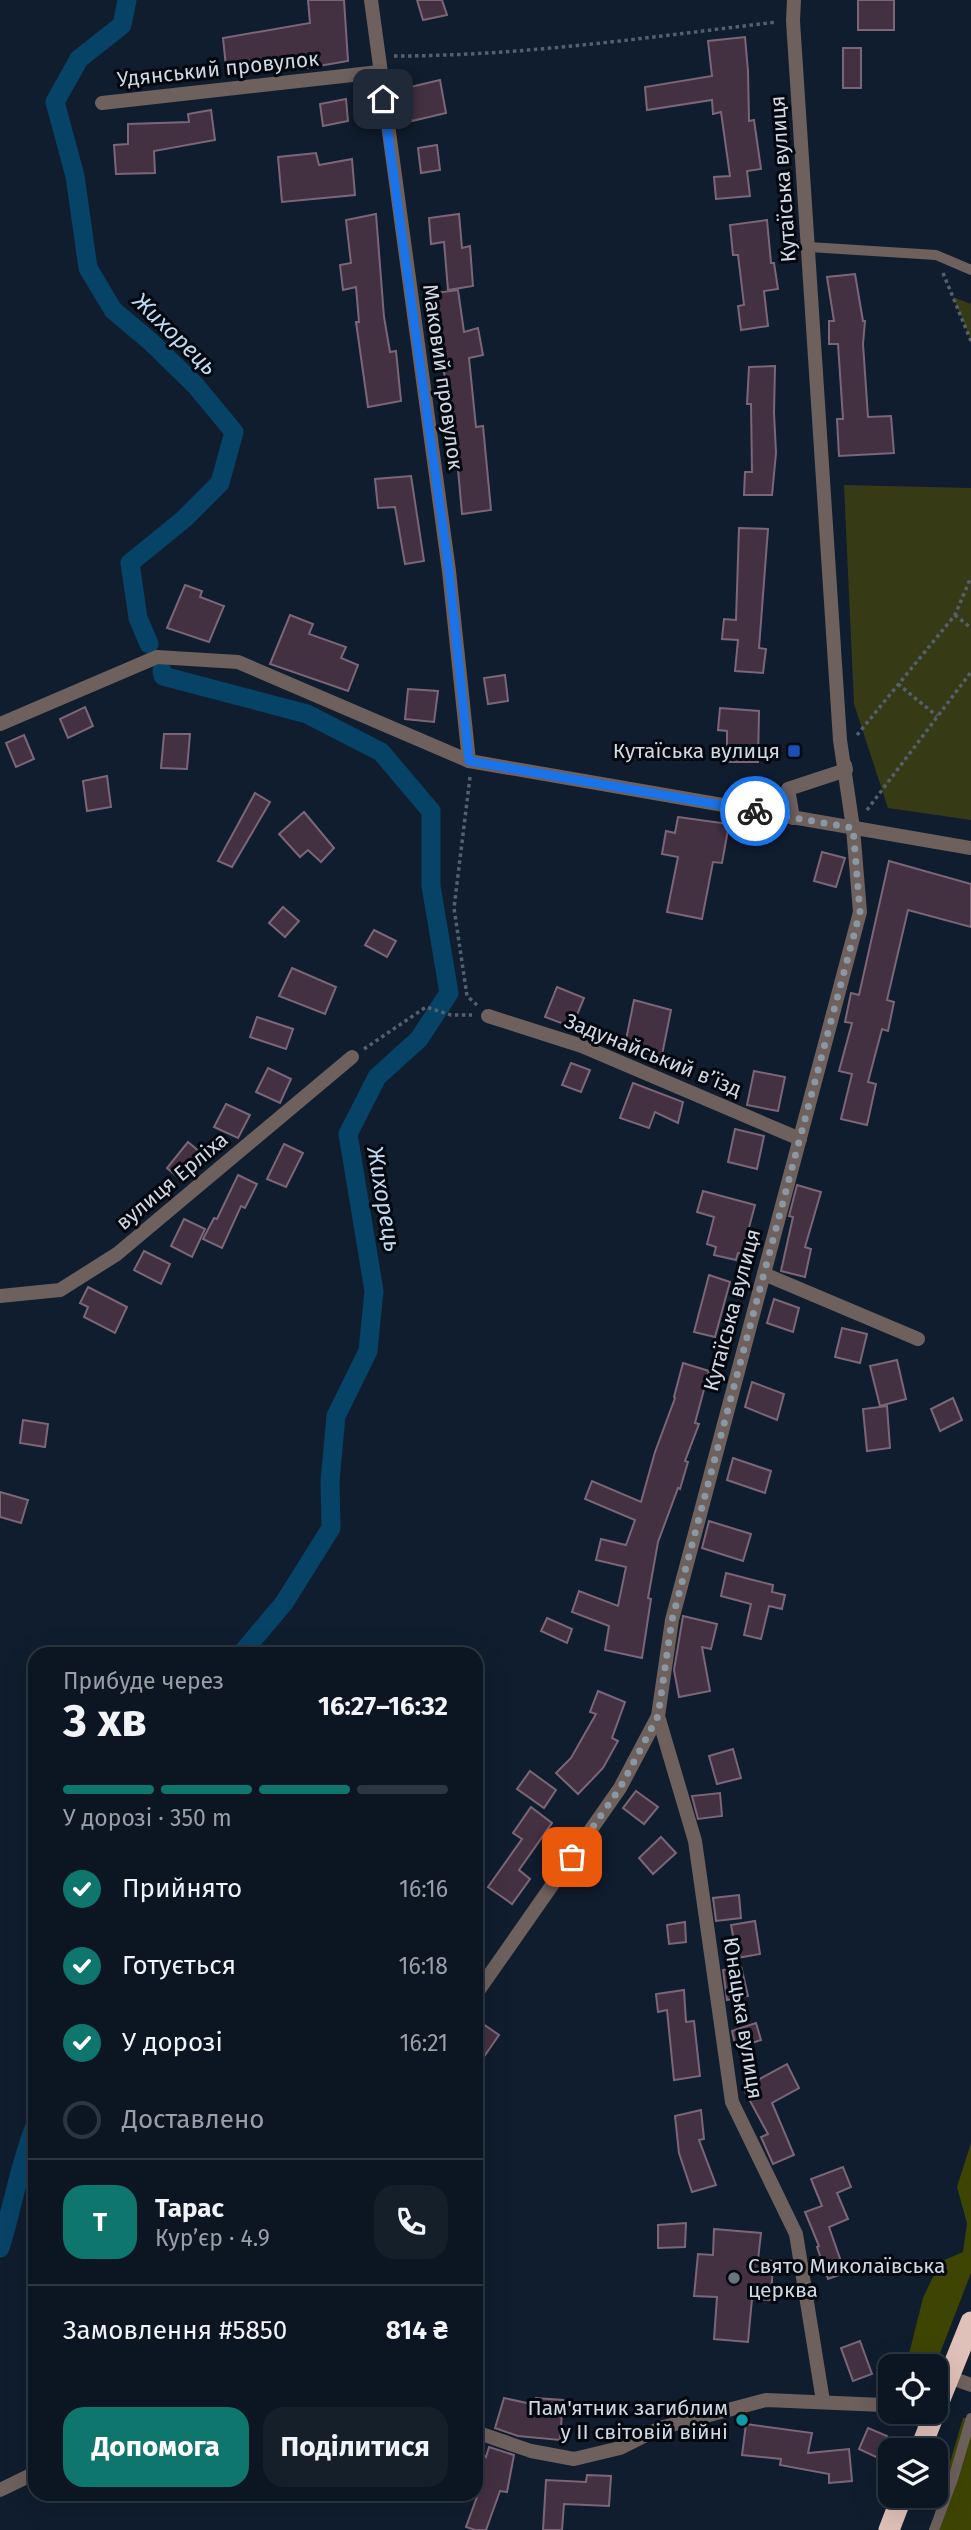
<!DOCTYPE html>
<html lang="uk">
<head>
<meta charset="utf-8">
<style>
	:root { --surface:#0c1622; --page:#151f2a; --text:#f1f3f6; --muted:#9a9fa5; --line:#2c3540; --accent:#0f766e }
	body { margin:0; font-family:"Fira Sans",sans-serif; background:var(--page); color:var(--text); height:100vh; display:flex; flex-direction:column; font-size:26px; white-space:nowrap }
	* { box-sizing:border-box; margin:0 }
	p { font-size:23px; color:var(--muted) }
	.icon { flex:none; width:38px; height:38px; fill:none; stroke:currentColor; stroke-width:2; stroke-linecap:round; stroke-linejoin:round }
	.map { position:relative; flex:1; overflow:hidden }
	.panel { position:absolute; left:28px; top:1647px; width:455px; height:854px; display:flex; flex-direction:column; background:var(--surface); border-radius:21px; box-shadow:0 7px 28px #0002,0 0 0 2px var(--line) }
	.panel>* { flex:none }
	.fabs { position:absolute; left:878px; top:2354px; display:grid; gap:14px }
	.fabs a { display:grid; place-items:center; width:70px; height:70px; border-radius:14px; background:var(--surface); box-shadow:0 7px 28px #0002,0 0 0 2px var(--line); font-size:35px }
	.pin { position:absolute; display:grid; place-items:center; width:60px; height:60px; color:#fff; margin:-30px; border-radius:14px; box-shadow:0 4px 10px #0006 }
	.courier { position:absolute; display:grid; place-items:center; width:70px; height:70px; margin:-35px; border:5px solid #1a73e8; border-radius:50%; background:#fff; color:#222; box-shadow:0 2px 9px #0007 }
	.overview em { font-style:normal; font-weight:700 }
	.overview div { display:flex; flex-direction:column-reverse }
	.overview { display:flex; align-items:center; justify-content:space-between; height:119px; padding:0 35px }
	h1 { font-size:46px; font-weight:700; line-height:52px }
	.bar { display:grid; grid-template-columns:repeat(4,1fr); gap:10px 7px; align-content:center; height:84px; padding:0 35px }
	.bar i { height:9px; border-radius:5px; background:var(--line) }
	.bar .current { background:var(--accent) }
	.bar p { grid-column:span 4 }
	.line { display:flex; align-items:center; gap:18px; padding:0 35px; border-top:2px solid var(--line) }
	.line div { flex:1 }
	.round { display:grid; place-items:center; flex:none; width:74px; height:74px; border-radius:21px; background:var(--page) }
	ol { padding:0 35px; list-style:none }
	li { display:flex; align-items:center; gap:21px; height:77px }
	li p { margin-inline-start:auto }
	li .icon { padding:7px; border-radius:50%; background:var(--accent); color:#fff; stroke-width:4 }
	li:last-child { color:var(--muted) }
	li i { width:38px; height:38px; border:4px solid var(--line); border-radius:50% }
	.button { display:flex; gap:14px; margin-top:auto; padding:14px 35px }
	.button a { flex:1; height:80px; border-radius:21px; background:var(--accent); color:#fff; font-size:28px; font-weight:700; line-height:80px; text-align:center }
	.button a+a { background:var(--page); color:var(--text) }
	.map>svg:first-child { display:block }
</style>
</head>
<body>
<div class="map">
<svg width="971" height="2530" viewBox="0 0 971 2530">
	<rect width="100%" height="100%" fill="#101d2e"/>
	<!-- green -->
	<g fill="#363b16">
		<path d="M953,297L971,304V340Z"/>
		<path d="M844,485L971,488V820L888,808L854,704Z"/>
	</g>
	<!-- forest -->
	<g fill="#3e4503">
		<path d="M971,2143V2273L935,2366H906L923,2298L940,2262L963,2252L967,2223L957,2187Z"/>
		<path d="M963,2418H971V2530H930Z"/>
	</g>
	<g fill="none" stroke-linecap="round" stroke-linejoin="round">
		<!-- canal -->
		<g stroke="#074367" stroke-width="19">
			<path d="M127,0L122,25L79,59L55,102L75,176L88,268L113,310L151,342L196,386L234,432L220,483L184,519L130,563L138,618L149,644"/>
			<path d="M162,671L163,676L307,714L381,752L431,811V886L449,993L419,1039L377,1077L348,1134L374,1291L368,1351L336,1416L330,1481L331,1528L284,1603L241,1654"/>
			<path d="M0,2248C13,2207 19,2165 35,2126"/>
		</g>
	</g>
	<!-- building -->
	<g fill="#433040" stroke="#7b6677" stroke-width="2">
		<path d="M308,0H344L348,61L307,68L306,62L227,76L223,38L310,23Z"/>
		<path d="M417,0H442L447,15L423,20Z"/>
		<rect x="858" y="0" width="36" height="30"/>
		<path d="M745,37L748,71L749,121L754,120L761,169L747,171L750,196L716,199L714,177L730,176L721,112L713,114L712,100L647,110L645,87L712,76L708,41Z"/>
		<rect x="843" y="48" width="18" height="40"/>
		<path d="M440,80L446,113L412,121L406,88Z"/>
		<path d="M346,99L348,121L323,126L320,104Z"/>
		<path d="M211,110L215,140L154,151L155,173L116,174L114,145L128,144V124L189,122L188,114Z"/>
		<path d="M437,145L440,170L421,173L418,148Z"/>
		<path d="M316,153L319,165L352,159L355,195L282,202L278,157Z"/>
		<path d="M376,214L384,317L390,352L396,351L401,401L368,407L356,322H359L356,287L343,290L340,265L351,263L346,220Z"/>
		<path d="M459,214L462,248L470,246L473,286L448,290L444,242L431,244L429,218Z"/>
		<path d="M767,220L771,263H774L778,289L764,291L768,326L741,330L738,306L744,305L738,255H733L730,225Z"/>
		<path d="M855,274L863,321H865L863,344L868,417L891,416L894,453L839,456L837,419H843L838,344H829V321H834L827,277Z"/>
		<path d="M458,290L464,332L478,328L483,355L469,358L476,427L483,426L491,510L462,514L457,458L454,459L450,420L446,421L443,384L446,383L437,337L441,336L435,293Z"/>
		<path d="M775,366L774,413L776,453L772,495H744L745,472H752L751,404H747L749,367Z"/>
		<path d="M411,476L424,561L405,564L395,507L378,508L375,479Z"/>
		<path d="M739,528L768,529L759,648L766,649L763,673L735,671L738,640L722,639L724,619L736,620Z"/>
		<path d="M185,585L202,591L200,597L224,606L209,642L167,628Z"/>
		<path d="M290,615L313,624L309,634L346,647L341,658L358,665L348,691L270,664Z"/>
		<path d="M505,675L508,701L488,704L484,678Z"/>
		<path d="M408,689L438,691L434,722L405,719Z"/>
		<path d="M85,707L93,726L68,738L60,719Z"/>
		<path d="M720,708L759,711L758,762H727V731L718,730Z"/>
		<path d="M164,734H190L187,769L161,768Z"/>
		<path d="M24,735L34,759L16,767L6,743Z"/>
		<path d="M107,776L111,807L87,811L83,781Z"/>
		<path d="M255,793L270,802L232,867L218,861Z"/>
		<path d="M304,812L334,848L321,862L308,850L300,857L279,834Z"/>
		<path d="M678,817L729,824L722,863L713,862L702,919L667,912L678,857L662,854L666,831L675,833Z"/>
		<path d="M822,852L845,858L836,887L814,881Z"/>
		<path d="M889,861L971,884V927L908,910L887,1000L894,1002L888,1031L882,1029L868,1082L876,1084L867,1125L841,1119L852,1074L839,1071L852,1023L845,1022L851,993L859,995Z"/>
		<path d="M283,907L299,921L285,937L269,923Z"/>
		<path d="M374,930L396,941L387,957L365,945Z"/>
		<path d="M292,968L336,987L325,1014L279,996Z"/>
		<path d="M557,987L584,998L572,1027L545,1017Z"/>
		<path d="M634,1000L671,1010L661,1060L624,1050Z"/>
		<path d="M257,1017L293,1029L286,1049L250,1037Z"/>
		<path d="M571,1063L590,1070L581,1092L562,1085Z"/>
		<path d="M268,1068L291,1079L280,1103L256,1092Z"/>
		<path d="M754,1071L785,1077L778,1111L747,1105Z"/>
		<path d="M633,1083L683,1102L678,1123L655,1112L649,1128L620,1118Z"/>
		<path d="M226,1104L250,1115L238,1138L214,1127Z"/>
		<path d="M735,1129L764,1136L757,1169L728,1162Z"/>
		<path d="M188,1142L201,1153L180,1179L167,1168Z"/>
		<path d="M284,1144L303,1153L286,1187L267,1179Z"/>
		<path d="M238,1175L257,1184L245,1208L241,1206L222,1248L203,1239L214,1218L217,1219Z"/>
		<path d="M797,1185L821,1192L805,1247L811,1249L805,1277L781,1271L793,1217L789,1216Z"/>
		<path d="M703,1191L755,1205L742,1254L738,1253L736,1260L714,1255L716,1247L707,1244L714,1217L697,1212Z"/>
		<path d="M184,1219L205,1229L192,1257L171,1246Z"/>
		<path d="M144,1251L170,1264L161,1284L134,1270Z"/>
		<path d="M709,1275L730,1282L715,1337L694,1332Z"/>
		<path d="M88,1287L127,1307L115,1333L84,1317L88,1307L80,1303Z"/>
		<path d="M774,1299L799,1308L793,1332L767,1323Z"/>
		<path d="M842,1328L867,1334L860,1363L835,1357Z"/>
		<path d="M897,1360L906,1399L880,1406L870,1366Z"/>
		<path d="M683,1363L709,1371L695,1423L699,1424L685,1461L688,1462L680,1489L678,1488L658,1542L648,1598L651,1599L642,1658L605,1650L609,1626L572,1612L579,1591L618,1606L626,1567L596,1560L601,1539L626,1545L635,1520L585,1499L592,1481L641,1502L655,1452L675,1398L674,1397Z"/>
		<path d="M752,1382L784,1394L777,1420L745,1407Z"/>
		<path d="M953,1398L962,1420L940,1431L931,1409Z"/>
		<path d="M887,1406L890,1448L867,1451L863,1409Z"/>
		<path d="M23,1420L48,1424L45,1447L20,1443Z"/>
		<path d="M733,1458L771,1471L765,1493L727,1480Z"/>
		<path d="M0,1492L28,1500L21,1523L0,1517Z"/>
		<path d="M709,1521L751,1534L743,1561L702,1548Z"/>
		<path d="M726,1573L773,1585L772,1592L785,1595L782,1609L769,1606L761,1639L744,1635L751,1604L721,1596Z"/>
		<path d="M683,1616L717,1624L711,1649L702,1647L710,1691L679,1697L674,1670Z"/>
		<path d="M547,1618L572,1629L567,1643L541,1631Z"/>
		<path d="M598,1691L625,1702L612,1738L618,1741L603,1768L578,1794L556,1773L571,1758L596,1714L590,1712Z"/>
		<path d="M733,1749L741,1778L717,1784L709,1756Z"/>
		<path d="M530,1771L556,1790L544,1808L517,1789Z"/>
		<path d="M636,1791L658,1807L644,1824L623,1808Z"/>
		<path d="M720,1793L722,1816L698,1819L692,1796Z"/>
		<path d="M531,1807L552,1823L519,1870L530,1879L512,1904L488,1887L522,1839L513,1833Z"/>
		<path d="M661,1837L676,1853L653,1874L639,1858Z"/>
		<path d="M739,1895L741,1918L716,1921L713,1898Z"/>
		<path d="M755,1921L760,1954L737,1958L731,1925Z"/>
		<path d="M685,1922L686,1942L669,1944L667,1925Z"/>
		<path d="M741,1966L748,1996L727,2000L723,1970Z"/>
		<path d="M684,1990L686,2022L694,2021L700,2076L674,2080L667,2010L658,2012L656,1994Z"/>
		<path d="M476,2019L499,2035L476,2068Z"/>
		<path d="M756,2023L761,2040L736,2048L732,2031Z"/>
		<path d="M787,2064L799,2088L772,2103L794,2155L773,2164L761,2137L768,2134L743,2088Z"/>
		<path d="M701,2110L704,2139L699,2140L716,2185L692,2192L679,2153L675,2116Z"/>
		<path d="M843,2167L851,2187L837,2193L848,2219L829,2227L845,2273L828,2279L817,2247L819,2246L805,2212L822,2206L811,2179Z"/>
		<path d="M686,2223L685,2247L658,2248V2225Z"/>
		<path d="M714,2229L761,2233L758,2260L773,2261L771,2300L752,2299L748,2342L714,2339L717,2297L694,2296L698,2254L713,2255Z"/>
		<path d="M860,2341L872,2374L853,2381L841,2348Z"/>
		<path d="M504,2398L536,2405V2398L563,2400L560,2440L518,2436L495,2428Z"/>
		<path d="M746,2424L812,2433L808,2453L849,2449L852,2481L829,2483V2474L780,2465L781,2459L742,2455Z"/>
		<path d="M868,2428L887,2436L878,2458L859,2449Z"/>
		<path d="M489,2447L514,2455L507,2492L500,2491L486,2530H475L466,2527L481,2486L476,2483V2452L486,2457Z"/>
		<path d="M587,2475L611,2476L609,2506L564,2504L562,2530H543L546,2480L586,2482Z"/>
	</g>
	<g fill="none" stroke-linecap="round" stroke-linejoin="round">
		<!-- path -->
		<g stroke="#55606f" stroke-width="3.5" stroke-dasharray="3.5 3.5" stroke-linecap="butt">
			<path d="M394,56C522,56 650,37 777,22"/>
			<path d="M943,273L971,341"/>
			<path d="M955,615L971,628"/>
			<path d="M898,684L937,716"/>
			<path d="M857,735L955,615L971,577"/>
			<path d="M470,777L454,908L467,996L477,1005"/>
			<path d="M867,810L971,672"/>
			<path d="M364,1049L426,1007L451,1015H472"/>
		</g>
		<!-- lane -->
		<g stroke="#6d605d" stroke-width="10">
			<path d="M809,247L936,255L971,270"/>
			<path d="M934,2530L953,2479L971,2418"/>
		</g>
		<!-- street -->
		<g stroke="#6d605d" stroke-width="14">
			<path d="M371,0L449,571L469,761"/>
			<path d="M102,103L379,72"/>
			<path d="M0,724L157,657L238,662L469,761L971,848"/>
			<path d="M793,818L788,789L846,770L845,765"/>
			<path d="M488,1016L582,1046L800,1139"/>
			<path d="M764,1274L918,1339"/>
			<path d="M0,1296L60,1290L117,1254L352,1057"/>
			<path d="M658,1716L695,1841L732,2102L796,2234L823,2401"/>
			<path d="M476,1994L620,1788L658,1716L672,1620L860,912L853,828L840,740L793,21L794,0"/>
			<path d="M949,2377L971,2385"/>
			<path d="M900,2412L930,2424"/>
			<path d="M476,2432L531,2451L574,2459L620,2448L660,2428L766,2400L883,2405L891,2408"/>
			<path d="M0,2490L35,2473"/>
		</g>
		<!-- highway -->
		<g stroke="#e0c1b9" stroke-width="21">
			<path d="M936,2409L971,2322"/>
			<path d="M920,2450L935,2412"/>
			<path d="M889,2530L902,2496"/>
		</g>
	</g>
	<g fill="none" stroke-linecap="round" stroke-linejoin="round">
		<!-- done -->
		<path stroke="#8c97a4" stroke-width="7" stroke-dasharray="0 12.6" d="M572,1857L620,1788L658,1716L672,1620L860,912L853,828L755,811"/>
		<!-- route -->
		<path stroke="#1a73e8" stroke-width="9" d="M383,99L449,571L469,761L755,811"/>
	</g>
	<!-- markers -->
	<rect fill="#1a4fb4" stroke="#03070e" stroke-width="2.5" x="787" y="744" width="14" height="14" rx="3.5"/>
	<circle fill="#6b7280" stroke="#03070e" stroke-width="2.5" cx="734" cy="2278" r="7"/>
	<circle fill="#0f9aa8" stroke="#03070e" stroke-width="2.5" cx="742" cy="2420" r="7"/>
	<g text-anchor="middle" stroke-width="6" stroke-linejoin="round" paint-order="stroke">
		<!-- street labels -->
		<g font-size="21" fill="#cfd8e3" stroke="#03070e">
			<text transform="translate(218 69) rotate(-6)" y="7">Удянський провулок</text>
			<text transform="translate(783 179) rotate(-94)" y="7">Кутаїська вулиця</text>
			<text transform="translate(443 377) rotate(82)" y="7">Маковий провулок</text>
			<text transform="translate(653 1055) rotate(22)" y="7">Задунайський в’їзд</text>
			<text transform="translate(172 1181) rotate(-40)" y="7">вулиця Ерліха</text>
			<text transform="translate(732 1310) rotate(-75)" y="7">Кутаїська вулиця</text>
			<text transform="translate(743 2018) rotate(81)" y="7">Юнацька вулиця</text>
		</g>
		<!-- poi labels -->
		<g font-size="21" fill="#cfd8e3" stroke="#03070e" text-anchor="end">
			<text x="780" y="758">Кутаїська вулиця</text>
			<text x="748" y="2273" text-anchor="start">Свято Миколаївська<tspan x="748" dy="24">церква</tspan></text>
			<text x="728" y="2415">Пам'ятник загиблим<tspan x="728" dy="24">у II світовій війні</tspan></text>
		</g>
		<!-- water labels -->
		<g font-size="23" font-style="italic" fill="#bedbf3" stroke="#03070e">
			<text transform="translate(175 334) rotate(44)" y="8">Жихорець</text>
			<text transform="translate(384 1199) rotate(80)" y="8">Жихорець</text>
		</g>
	</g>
</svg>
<div class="fabs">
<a><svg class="icon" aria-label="locate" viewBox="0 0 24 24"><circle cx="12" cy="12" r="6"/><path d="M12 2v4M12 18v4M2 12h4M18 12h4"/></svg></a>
<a><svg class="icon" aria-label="layers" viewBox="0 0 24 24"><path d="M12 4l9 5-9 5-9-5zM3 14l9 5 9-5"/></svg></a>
</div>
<div class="pin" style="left:572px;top:1857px;background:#ea580c"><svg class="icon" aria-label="bag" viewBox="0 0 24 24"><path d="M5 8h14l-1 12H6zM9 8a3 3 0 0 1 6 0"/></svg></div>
<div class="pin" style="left:383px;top:99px;background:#1f2937"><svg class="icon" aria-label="home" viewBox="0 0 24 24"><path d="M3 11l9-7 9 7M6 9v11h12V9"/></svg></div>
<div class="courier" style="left:755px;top:811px"><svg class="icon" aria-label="bike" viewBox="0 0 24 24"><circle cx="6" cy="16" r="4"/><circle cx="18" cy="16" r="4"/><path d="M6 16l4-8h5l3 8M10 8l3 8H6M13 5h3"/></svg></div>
<section class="panel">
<div class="overview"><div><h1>3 хв</h1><p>Прибуде через</p></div><em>16:27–16:32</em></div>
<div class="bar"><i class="current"></i><i class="current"></i><i class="current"></i><i></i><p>У дорозі · 350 m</p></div>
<ol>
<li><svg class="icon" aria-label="check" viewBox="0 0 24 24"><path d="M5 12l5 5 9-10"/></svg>Прийнято<p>16:16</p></li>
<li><svg class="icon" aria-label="check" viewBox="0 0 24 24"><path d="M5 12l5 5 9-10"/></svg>Готується<p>16:18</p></li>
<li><svg class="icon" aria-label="check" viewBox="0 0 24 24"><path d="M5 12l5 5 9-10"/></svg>У дорозі<p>16:21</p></li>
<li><i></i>Доставлено</li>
</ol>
<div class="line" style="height:126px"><b class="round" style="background:var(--accent);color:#fff">Т</b><div><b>Тарас</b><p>Кур’єр · 4.9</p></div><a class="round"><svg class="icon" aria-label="phone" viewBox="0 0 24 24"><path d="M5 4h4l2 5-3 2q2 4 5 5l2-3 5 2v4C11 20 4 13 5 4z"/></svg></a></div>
<div class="line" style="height:91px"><div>Замовлення #5850</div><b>814 ₴</b></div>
<div class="button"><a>Допомога</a><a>Поділитися</a></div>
</section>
</div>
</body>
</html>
